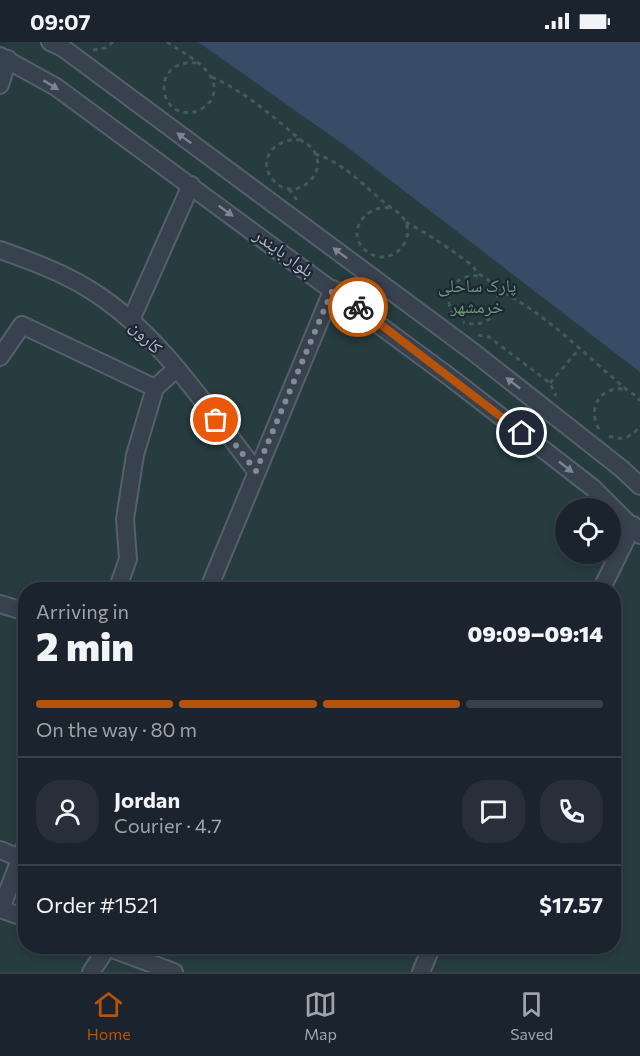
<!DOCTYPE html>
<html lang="en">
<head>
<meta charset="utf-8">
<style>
	:root { --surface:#1b232e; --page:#282f3a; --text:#f1f3f6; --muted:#a0a4aa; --line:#39404a; --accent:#b45309 }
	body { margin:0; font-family:Commissioner,"Noto Naskh Arabic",sans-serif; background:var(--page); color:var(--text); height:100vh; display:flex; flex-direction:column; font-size:22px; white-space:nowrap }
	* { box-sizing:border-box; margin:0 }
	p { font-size:20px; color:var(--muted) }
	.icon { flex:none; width:33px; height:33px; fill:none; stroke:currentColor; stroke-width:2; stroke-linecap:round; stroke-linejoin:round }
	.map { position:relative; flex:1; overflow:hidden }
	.panel { position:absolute; left:18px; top:540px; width:603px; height:372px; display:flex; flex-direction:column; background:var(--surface); border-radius:24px; box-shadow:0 3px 9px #0003,0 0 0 2px var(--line) }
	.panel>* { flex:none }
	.fabs { position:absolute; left:555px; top:456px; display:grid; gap:12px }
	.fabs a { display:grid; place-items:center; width:66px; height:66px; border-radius:50%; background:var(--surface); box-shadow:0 3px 9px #0003,0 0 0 2px var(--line); font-size:30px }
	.pin { position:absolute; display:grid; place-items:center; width:51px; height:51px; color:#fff; margin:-26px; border:3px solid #fff; border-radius:50%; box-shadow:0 2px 6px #0007 }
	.courier { position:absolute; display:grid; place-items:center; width:60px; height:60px; margin:-30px; border:4px solid #b45309; border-radius:50%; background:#fff; color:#222; box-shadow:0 2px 8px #0007 }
	.headline em { font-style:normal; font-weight:800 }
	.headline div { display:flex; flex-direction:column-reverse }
	.headline { display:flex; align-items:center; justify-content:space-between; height:102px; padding:0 18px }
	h1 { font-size:39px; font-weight:800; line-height:45px }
	.bar { display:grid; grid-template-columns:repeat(4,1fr); gap:9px 6px; align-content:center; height:72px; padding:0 18px }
	.bar i { height:8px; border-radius:4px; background:var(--line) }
	.bar .selected { background:var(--accent) }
	.bar p { grid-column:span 4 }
	.line { display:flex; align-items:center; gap:15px; padding:0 18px; border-top:2px solid var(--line) }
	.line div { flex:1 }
	.round { display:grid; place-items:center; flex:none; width:63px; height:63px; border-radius:24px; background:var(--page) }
	.status { display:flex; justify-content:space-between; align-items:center; height:42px; padding:0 30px; background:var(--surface); direction:ltr }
	.status svg { height:16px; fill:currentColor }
	.tabs { display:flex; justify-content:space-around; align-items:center; height:84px; border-top:2px solid var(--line); background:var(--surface); font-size:16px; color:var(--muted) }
	.tabs a { display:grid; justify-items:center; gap:3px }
	.tabs .selected { color:var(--accent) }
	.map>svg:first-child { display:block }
</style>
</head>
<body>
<div class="status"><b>09:07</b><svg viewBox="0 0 49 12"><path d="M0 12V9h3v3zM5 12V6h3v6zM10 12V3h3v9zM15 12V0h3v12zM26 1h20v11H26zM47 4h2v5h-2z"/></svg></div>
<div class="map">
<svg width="640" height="930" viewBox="0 0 640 930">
	<rect width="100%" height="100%" fill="#242f3e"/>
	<!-- green -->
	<path fill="#263c3f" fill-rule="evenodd" d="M0,0H640V930H0ZM566,466H610V512H566ZM26,548H614V904H26Z"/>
	<!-- water -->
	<path fill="#394c67" d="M198,0H640V330L347,105Z"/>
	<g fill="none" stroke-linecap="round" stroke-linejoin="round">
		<defs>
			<g id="minor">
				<path d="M50,0L63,6L472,309L622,427L640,444"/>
				<path d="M0,14L56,45L451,336L593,446L640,493"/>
				<path d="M0,43L8,17"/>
				<path d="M0,208C31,219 64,231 92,249C160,292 207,366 256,429"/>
				<path d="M131,278L191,143"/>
				<path d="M0,315L22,283L155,346"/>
				<path d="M117,548L128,517L125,477L135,413L155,346L176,327"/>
				<path d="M208,548L333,247"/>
				<path d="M601,548L633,483"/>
				<path d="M0,562L26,570"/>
				<path d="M0,808L20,816"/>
				<path d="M0,867L26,876"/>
				<path d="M1,867L26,802"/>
				<path d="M104,904L174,930"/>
				<path d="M91,930L107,906"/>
				<path d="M421,930L432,904"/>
			</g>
		</defs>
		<!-- minor casing -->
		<use href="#minor" stroke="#565f6c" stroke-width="20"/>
		<!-- path -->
		<g stroke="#44595c" stroke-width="3" stroke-dasharray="4.5 4.5" stroke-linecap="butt">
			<path d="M167,0C184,12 224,30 212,56C209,63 201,68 194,70C157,77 150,17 196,21"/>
			<path d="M93,8L105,6L113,0"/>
			<path d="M212,35C243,49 272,73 298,96C304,101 311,103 315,111C327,134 295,159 276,141C254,120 274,95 300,98"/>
			<path d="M315,112C346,121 366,147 390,165C396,169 400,171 404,177C417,198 392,224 371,212C343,197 361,162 391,166"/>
			<path d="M289,147L297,158"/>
			<path d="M406,180C428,192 449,206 469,221C474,225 477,231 482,234C488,238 492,240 496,247C500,256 497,270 489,277C481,283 472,283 463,280"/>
			<path d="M496,247C545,270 585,313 626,347C631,351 636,353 640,359"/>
			<path d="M453,273C441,250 456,231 481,234"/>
			<path d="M478,293L489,295L550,341L556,354"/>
			<path d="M550,341L579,307"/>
			<path d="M599,387C587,366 600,344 625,347"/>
			<path d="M609,394C622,399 632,395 640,384"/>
		</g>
		<!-- minor -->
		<use href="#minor" stroke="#38414e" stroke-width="16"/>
	</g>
	<!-- one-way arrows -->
	<defs><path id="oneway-solid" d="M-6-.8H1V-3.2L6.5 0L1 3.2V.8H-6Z" transform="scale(1.5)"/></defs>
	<g fill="#7c8592">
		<use href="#oneway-solid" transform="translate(51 43) rotate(32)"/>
		<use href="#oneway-solid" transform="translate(184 96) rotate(-144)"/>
		<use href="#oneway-solid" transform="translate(226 169) rotate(36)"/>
		<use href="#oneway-solid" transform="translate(340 211) rotate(-143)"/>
		<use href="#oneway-solid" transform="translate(513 341) rotate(-142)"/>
		<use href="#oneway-solid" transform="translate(566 425) rotate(38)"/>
	</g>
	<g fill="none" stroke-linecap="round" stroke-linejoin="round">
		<!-- done -->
		<path stroke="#828b98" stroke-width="6" stroke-dasharray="0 10.8" d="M216,378L256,429L333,247L358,265"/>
		<!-- route -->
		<path stroke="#b45309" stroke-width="8" d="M358,265L522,391"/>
	</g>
	<g text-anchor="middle" stroke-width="4.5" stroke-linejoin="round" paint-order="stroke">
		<!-- street labels -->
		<g font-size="18" fill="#b4bcc9" stroke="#1d2633">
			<text transform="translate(284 211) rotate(36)" y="6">بلوار بایندر</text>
			<text transform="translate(146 295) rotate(47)" y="6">کارون</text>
		</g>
		<!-- park labels -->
		<g font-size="18" fill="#6b9a76" stroke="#1d2633">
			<text x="477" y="250">پارک ساحلی<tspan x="477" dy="21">خرمشهر</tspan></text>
		</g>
	</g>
</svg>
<div class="fabs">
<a><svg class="icon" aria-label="locate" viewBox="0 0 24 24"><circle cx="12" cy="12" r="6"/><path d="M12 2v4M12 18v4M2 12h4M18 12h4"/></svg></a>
</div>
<div class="pin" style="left:216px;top:378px;background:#ea580c"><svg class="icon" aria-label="bag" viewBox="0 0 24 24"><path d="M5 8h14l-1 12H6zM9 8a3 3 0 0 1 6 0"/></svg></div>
<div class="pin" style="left:522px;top:391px;background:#1f2937"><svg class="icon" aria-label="home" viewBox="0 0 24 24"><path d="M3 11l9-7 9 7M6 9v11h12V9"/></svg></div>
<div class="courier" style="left:358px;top:265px"><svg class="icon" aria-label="bike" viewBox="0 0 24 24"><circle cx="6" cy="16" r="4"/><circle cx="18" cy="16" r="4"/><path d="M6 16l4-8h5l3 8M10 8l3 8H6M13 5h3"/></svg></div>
<section class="panel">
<div class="headline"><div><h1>2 min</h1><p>Arriving in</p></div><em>09:09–09:14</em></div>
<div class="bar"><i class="selected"></i><i class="selected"></i><i class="selected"></i><i></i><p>On the way · 80 m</p></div>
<div class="line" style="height:108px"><a class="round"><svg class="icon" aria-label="person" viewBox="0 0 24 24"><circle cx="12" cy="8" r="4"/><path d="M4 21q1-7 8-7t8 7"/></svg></a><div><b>Jordan</b><p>Courier · 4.7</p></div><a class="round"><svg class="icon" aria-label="chat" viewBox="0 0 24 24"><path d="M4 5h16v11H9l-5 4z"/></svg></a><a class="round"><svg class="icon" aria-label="phone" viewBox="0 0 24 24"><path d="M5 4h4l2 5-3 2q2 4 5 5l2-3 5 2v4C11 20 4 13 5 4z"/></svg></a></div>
<div class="line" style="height:78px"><div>Order #1521</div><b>$17.57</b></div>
</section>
</div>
<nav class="tabs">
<a class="selected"><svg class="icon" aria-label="home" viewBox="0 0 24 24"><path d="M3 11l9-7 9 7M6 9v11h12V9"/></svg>Home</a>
<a><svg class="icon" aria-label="map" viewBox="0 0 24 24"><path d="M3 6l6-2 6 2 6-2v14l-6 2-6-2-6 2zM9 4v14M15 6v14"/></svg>Map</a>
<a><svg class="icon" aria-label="saved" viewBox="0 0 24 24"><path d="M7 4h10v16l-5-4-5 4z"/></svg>Saved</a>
</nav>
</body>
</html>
